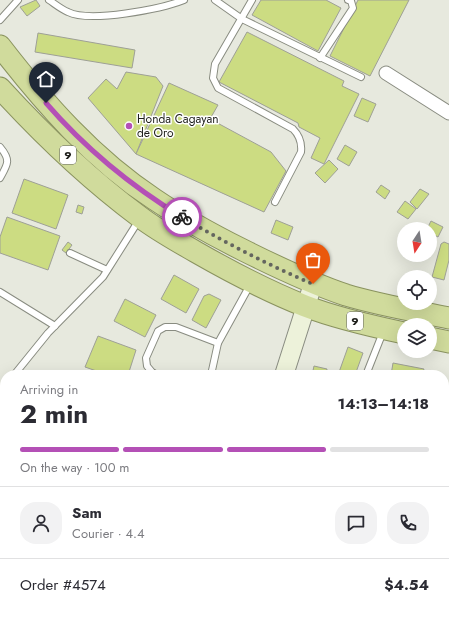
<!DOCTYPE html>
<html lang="en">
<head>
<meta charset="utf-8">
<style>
	:root { --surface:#fff; --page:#f2f2f3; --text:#2b2b33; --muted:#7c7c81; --line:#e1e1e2; --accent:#b450b6 }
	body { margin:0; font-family:Jost,sans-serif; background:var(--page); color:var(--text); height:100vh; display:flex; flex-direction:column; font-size:15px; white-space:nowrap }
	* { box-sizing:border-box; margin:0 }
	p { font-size:13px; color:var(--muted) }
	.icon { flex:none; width:22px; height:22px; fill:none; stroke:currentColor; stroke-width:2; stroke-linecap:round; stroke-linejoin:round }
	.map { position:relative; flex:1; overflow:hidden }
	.panel { position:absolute; left:0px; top:370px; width:449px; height:248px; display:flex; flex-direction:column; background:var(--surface); border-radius:16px 16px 0 0; box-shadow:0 4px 16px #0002 }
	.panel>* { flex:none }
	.needle { width:26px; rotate:192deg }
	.fabs { position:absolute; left:397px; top:222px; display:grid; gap:8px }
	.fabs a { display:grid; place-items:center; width:40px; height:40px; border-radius:50%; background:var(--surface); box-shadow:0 4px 16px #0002; font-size:20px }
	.pin { position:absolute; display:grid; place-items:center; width:34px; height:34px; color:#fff; margin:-41px -17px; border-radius:50% 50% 50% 0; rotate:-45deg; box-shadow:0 0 4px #0007 }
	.pin .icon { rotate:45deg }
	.courier { position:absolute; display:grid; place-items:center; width:40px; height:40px; margin:-20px; border:3px solid #b450b6; border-radius:50%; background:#fff; color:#222; box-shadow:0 1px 5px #0007 }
	.overview em { font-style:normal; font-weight:700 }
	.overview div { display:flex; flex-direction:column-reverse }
	.overview { display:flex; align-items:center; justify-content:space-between; height:68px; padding:0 20px }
	h1 { font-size:26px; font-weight:700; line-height:30px }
	.bar { display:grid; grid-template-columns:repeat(4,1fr); gap:6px 4px; align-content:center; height:48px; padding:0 20px }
	.bar i { height:5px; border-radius:3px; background:var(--line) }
	.bar .active { background:var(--accent) }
	.bar p { grid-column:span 4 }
	.line { display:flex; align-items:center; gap:10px; padding:0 20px; border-top:1px solid var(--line) }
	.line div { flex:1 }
	.round { display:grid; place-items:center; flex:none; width:42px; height:42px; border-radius:16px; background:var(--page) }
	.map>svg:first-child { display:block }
</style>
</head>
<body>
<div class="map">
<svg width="449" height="618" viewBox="0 0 449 618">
	<rect width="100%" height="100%" fill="#e7e9de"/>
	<!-- building -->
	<g fill="#ccdc82" stroke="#9ea096">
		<path d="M36,0L40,6L27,16L20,7Z"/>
		<path d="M261,0H326L341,8L318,51L252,15Z"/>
		<path d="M358,0H409L370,76L330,56Z"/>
		<path d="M247,32L344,81L342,86L359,94L324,164L311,158L320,138L299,127L298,123L219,82Z"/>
		<path d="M38,33L135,50L132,68L35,52Z"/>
		<path d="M126,72L156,77L163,86L136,154L88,98L106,79L117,89Z"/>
		<path d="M169,83L218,105L210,119L271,152L286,171L264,212L136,154Z"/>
		<path d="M362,98L376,104L368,122L354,116Z"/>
		<path d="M345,145L357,152L349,166L337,159Z"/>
		<path d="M329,160L338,169L325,183L315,173Z"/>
		<path d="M24,179L68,195L56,229L12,213Z"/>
		<path d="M381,185L390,191L385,199L376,192Z"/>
		<path d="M420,189L429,194L417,209L410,202Z"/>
		<path d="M405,201L416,209L408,219L397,212Z"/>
		<path d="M78,205L84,207L82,214L76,212Z"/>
		<path d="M7,217L60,236L48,270L0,253V237Z"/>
		<path d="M276,220L293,227L288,240L271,233Z"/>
		<path d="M431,221L443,227L438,237L430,233V229H427Z"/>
		<path d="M68,242L72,245L66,253L62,250Z"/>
		<path d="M444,242L449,244V260L444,280L432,277L441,244Z"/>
		<path d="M174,275L199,289L186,313L161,299Z"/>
		<path d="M209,294L221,300L206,328L192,320L204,296Z"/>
		<path d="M125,299L156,315L145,337L114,321Z"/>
		<path d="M98,336L136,350L128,375H108L85,367Z"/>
		<path d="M348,347L363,353L355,375H338Z"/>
		<path d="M393,363L424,369L422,375H391Z"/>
		<path d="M314,366L327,369L326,375H312Z"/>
		<path d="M444,478L449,479V514H444Z"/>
		<path d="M37,613H76L74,618H48Z"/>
		<path d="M247,613H268L276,615L275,618H247Z"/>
	</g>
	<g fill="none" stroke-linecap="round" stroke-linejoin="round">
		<defs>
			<g id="service">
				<path d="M49,0C55,4 61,9 68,12C90,23 161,9 184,0"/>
				<path d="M215,0L242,19L361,77"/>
				<path d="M252,0L215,64L213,78L218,88L293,129C300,136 302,143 301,152L275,202"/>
				<path d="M0,20L18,0"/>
				<path d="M320,58L353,8L351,1L348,0"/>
				<path d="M0,147C11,160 8,164 0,178"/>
				<path d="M70,253L107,270"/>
				<path d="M0,292L55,326"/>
				<path d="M14,375L48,333L103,277L139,220"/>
				<path d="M157,375L152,372L147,366L146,358L158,331L165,327H176L218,343"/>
				<path d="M211,375L218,343L250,285"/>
				<path d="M366,375L383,332"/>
				<path d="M0,396L5,388"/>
				<path d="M283,613L287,616V618"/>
			</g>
			<path id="minor" d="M386,73L449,113"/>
			<g id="secondary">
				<path d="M284,375L313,284"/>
				<path d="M220,618L221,613"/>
			</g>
			<g id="trunk">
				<path d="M0,46C44,103 93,159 154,199C182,218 213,235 243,250C277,267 310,283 346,295C379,305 415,311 449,318"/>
				<path d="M0,88C42,134 89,179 140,217C157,230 177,241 196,252C231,272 267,291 305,306C336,318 371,326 404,333"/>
				<path d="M430,338L449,342"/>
			</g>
		</defs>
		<!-- service casing -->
		<use href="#service" stroke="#898c81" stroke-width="8"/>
		<!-- minor casing -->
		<use href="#minor" stroke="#898c81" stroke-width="15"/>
		<!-- secondary casing -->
		<use href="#secondary" stroke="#898c81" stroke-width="20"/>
		<!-- trunk casing -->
		<use href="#trunk" stroke="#8a935f" stroke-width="23"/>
		<!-- path -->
		<path stroke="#a5a79e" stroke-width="2" stroke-dasharray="3 3" stroke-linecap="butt" d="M0,511L5,508"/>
		<!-- service -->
		<use href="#service" stroke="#fff" stroke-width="6"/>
		<!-- minor -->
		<use href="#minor" stroke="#fff" stroke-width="13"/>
		<!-- secondary -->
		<use href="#secondary" stroke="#edf2da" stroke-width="18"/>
		<!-- trunk -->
		<use href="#trunk" stroke="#d0db9c" stroke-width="21"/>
	</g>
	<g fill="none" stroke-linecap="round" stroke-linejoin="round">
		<!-- done -->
		<path stroke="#64665f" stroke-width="4" stroke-dasharray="0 7.2" d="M182,217C224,242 268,265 313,284"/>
		<!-- route -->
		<path stroke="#b450b6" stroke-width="5" d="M46,103C85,148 131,186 182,217"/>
	</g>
	<!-- markers -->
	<circle fill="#b450b6" stroke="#fff" stroke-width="1.5" cx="129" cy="126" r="4"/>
	<g text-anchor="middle" stroke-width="3" stroke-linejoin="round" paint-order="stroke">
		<!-- shield labels -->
		<g fill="#fff" stroke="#62625f" stroke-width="1">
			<rect x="60" y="146" width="16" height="18" rx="3"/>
			<rect x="347" y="312" width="16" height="18" rx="3"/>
		</g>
		<g font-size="11" font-weight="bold" fill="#1e1f1b">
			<text x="68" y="159">9</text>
			<text x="355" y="325">9</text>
		</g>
		<!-- poi labels -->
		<g font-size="12" fill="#1e1f1b" stroke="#fff" text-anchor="start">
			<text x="137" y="123">Honda Cagayan<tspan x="137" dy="14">de Oro</tspan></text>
		</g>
	</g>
</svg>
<div class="fabs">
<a><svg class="needle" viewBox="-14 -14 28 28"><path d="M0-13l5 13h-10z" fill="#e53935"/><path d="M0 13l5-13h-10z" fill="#7c7c81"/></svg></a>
<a><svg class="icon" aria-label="locate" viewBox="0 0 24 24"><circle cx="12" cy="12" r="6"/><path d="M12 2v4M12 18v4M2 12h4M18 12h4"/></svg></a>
<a><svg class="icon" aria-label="layers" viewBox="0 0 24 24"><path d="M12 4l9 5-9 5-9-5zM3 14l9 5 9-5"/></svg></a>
</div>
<div class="pin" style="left:313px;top:284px;background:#ea580c"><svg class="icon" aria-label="bag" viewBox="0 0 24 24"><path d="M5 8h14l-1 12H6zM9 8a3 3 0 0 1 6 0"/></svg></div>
<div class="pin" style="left:46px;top:103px;background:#1f2937"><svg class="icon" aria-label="home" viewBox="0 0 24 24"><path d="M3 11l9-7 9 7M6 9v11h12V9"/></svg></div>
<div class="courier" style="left:182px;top:217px"><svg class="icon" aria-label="bike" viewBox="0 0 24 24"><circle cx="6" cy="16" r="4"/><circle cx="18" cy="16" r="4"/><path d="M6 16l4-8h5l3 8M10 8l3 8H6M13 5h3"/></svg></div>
<section class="panel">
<div class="overview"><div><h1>2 min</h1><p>Arriving in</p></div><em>14:13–14:18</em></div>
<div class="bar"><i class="active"></i><i class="active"></i><i class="active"></i><i></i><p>On the way · 100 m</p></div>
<div class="line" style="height:72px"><a class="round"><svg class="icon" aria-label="person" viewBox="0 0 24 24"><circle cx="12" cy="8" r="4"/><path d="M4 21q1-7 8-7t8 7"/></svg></a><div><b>Sam</b><p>Courier · 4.4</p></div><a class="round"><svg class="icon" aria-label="chat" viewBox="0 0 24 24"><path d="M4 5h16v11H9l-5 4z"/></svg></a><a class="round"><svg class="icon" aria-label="phone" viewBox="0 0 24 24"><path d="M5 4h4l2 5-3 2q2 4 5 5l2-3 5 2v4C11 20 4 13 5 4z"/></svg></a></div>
<div class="line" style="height:52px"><div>Order #4574</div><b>$4.54</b></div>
</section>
</div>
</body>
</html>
